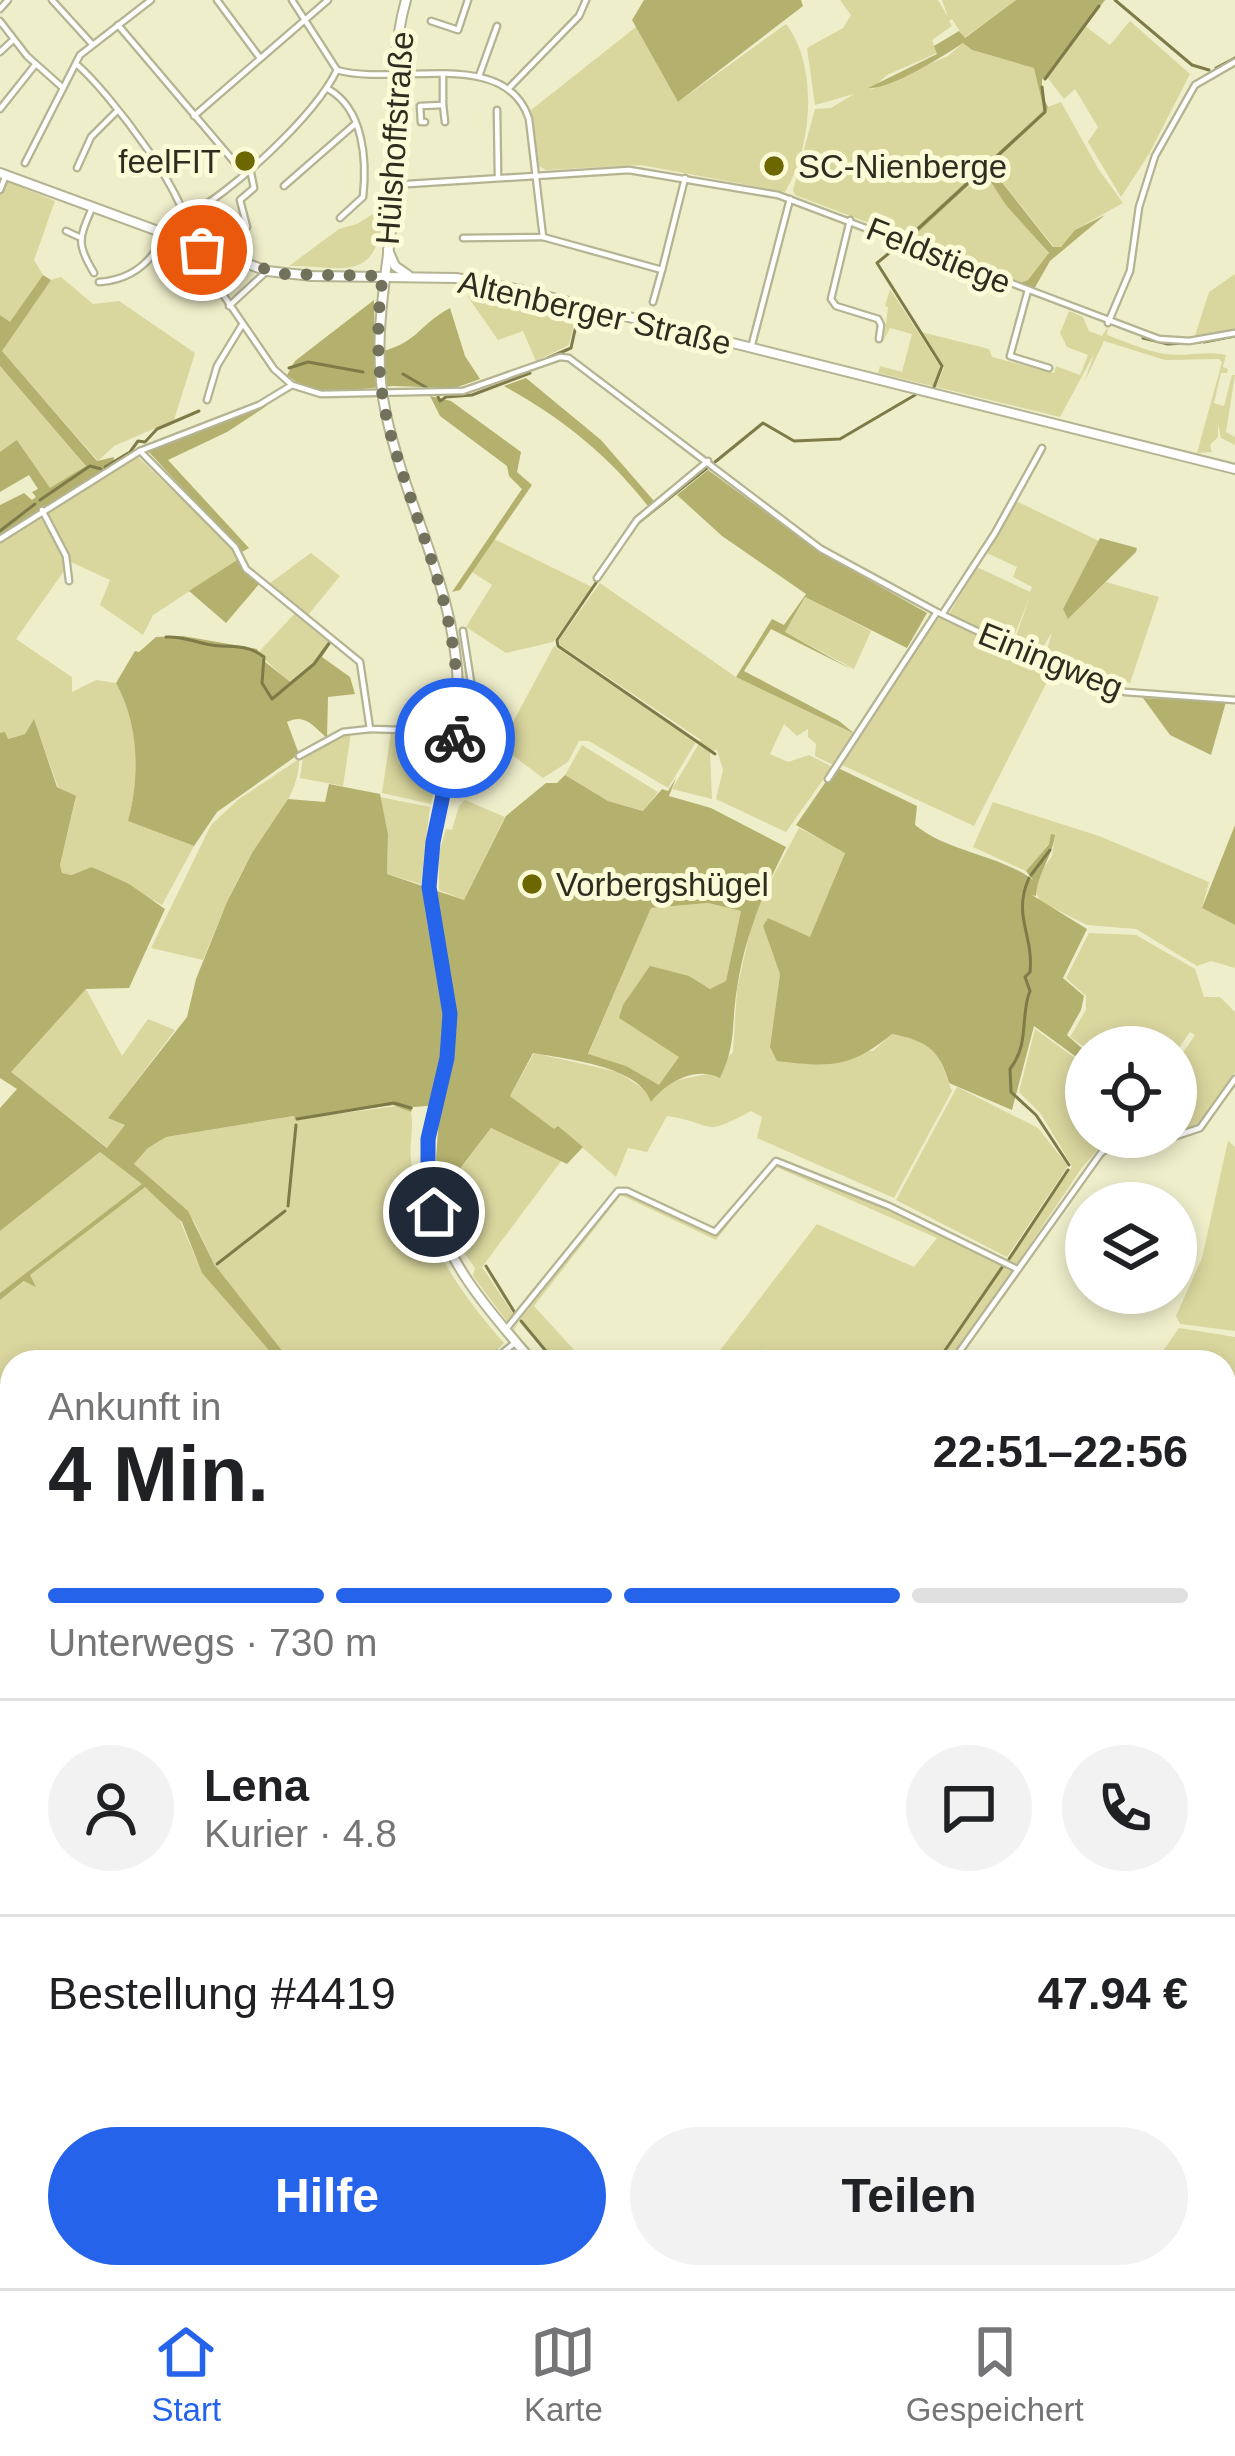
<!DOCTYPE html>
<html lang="de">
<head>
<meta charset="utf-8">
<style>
	:root { --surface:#fff; --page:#f2f2f2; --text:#202124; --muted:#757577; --line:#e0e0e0; --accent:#2563eb }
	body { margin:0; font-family:Helvetica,sans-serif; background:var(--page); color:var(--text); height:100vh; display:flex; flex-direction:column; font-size:45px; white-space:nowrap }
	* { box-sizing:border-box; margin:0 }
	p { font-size:39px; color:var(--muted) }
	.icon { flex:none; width:66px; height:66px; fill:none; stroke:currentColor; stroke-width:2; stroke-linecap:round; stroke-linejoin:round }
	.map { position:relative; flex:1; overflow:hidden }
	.drawer { position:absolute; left:0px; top:1350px; width:1236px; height:939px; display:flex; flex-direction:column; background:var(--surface); border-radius:36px 36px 0 0; box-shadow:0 6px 18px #0003 }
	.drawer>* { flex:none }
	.controls { position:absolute; left:1065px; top:1026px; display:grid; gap:24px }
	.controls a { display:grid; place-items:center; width:132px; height:132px; border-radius:50%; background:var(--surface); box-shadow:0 6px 18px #0003; font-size:60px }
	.pin { position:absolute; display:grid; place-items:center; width:102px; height:102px; color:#fff; margin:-51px; border:6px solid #fff; border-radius:50%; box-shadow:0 3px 12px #0007 }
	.courier { position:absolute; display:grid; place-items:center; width:120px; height:120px; margin:-60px; border:9px solid #2563eb; border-radius:50%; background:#fff; color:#222; box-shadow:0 3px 15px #0007 }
	.overview em { font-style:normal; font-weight:700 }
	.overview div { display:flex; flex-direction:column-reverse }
	.overview { display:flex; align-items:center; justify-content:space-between; height:204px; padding:0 48px }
	h1 { font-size:78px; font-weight:700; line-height:90px }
	.bar { display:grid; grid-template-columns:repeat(4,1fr); gap:18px 12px; align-content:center; height:144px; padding:0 48px }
	.bar i { height:15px; border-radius:9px; background:var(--line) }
	.bar .selected { background:var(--accent) }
	.bar p { grid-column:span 4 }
	.line { display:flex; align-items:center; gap:30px; padding:0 48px; border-top:3px solid var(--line) }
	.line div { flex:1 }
	.round { display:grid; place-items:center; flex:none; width:126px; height:126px; border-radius:63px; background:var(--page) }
	.action { display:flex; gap:24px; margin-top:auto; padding:24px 48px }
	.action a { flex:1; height:138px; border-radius:72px; background:var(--accent); color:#fff; font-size:48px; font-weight:700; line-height:138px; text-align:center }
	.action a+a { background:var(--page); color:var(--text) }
	.dock { display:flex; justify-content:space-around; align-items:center; height:168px; border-top:3px solid var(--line); background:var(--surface); font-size:33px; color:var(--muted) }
	.dock a { display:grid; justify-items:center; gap:6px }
	.dock .selected { color:var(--accent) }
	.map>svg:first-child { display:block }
</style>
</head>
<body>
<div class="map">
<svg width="1235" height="2288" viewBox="0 0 1235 2288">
	<rect width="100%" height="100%" fill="#efeecb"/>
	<!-- green -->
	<g fill="#d9d69e">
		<path d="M840,0H938L948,17L942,0H1016L964,38L952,19L949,21L952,26L932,40L937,53L887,75L870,90L948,56L963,43L972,50L1035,68L1044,110L906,237L795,195L793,190L815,109L831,108L854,94L815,105L807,48L843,28L851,15Z"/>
		<path d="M1130,21L1190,74L1149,154L1121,197L1088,142L1098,127L1075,89L1064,99L1047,77L1085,26L1110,45Z"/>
		<path d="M786,24C819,66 812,148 785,192L641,165L546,170L539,166L531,110L636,27L678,102Z"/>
		<path d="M1061,102L1099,170L1123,203L1075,230L1063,246L1055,248L989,166L1048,107Z"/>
		<path d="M983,174L1049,254L1028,280L1020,283L909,239Z"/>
		<path d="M6,181L55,201L34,260L43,275L10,323L0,315V195Z"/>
		<path d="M373,214L384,217C373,284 345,266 289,266L339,229L357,224Z"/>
		<path d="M1235,274V329L1195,336L1209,292Z"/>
		<path d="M61,277L93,304L119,301L195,353L174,420L114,446L98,461L1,350L51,280Z"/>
		<path d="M890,289L940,366L936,386L944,368L921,332L989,349L992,357L1054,373L1056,366L1080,375L1088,355L1067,347L1060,333L1069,311L1083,317L1089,331L1102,336L1108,327L1107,335C1126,342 1146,351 1165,354C1186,357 1205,350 1226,355L1223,367L1228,369L1227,373H1221L1214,403L1224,406L1232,375H1235L1226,432L1235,437V445L1221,438L1218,424V437L1210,445L1212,452L1197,453L1222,362L1219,359L1165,360L1104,341L1084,383L1094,354L1060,417L878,373L880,366L902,372L912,334L890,328L884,340L888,307L885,306Z"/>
		<path d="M471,293L517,297L577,312L569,345L536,361L523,331L498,340L468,297Z"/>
		<path d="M0,366L86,466L50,489L18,441L0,452Z"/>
		<path d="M137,456L234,550L237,560L153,615L143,635L100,605L110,580L69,561L47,511Z"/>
		<path d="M1016,501L1099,541L1063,609L1069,618L1106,582L1159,597L1130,683L1046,654L1052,632L1040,652L1014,642L1030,596L1011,644L949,614L977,567L1030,592L1032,587L1013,577L1017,567L987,553Z"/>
		<path d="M41,515L62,553L66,568L16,639L72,677V692L96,680L116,683C139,725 140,776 128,821L194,846L162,905L93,867L70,875L62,873L60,865L76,797L58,787L34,720L25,734L7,739L0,733V543Z"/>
		<path d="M494,539L592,587L553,642L506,653L466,627L492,585L472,572Z"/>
		<path d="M311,553L340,576L308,615L270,583Z"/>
		<path d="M600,583L736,677L855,734L833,765L815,756L816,744L808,737V729L797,736L784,724L770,754L788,762L809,755L832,767L786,832L716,799L723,770L717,750L710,751L712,799L672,789L701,740L560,645L559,640Z"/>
		<path d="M805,597L871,631L854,669L785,632Z"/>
		<path d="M296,612L330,640L313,664L290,683L258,653Z"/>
		<path d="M939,618L1053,670L974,826L842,765L911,654Z"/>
		<path d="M554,646L696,742L668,788L589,741H579L568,762L543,778L500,746Z"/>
		<path d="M351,733L343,786L300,778L303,757Z"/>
		<path d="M391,733L446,734L431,804L382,793Z"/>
		<path d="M582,745L658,792L644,811L608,801L565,775Z"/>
		<path d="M299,759C300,799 263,831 245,866C229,896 216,928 203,960L151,948L211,825L239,799Z"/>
		<path d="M380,797L430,807L421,884L387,874L388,834Z"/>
		<path d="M465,800L505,817L464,900L439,890V853L446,829L452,830L459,806Z"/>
		<path d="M993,802L1099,836L1209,882L1202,908L1235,925V968L1211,961L1197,966L1136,929L1087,925L1040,901L1035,890L1037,878L1052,856L1055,836L1026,871L973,847Z"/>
		<path d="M799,828L845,852L810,938L768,918L763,926L780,974L770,1047L873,1051L892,1034C939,1044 936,1049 952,1091L894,1198L757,1138L762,1117L751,1111C699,1139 717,1123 667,1116L647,1152L628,1148L616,1177L559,1127L554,1130L510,1096L534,1053L618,1072L648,1092H658L669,1082L712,1073L733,1052L737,989L755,910Z"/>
		<path d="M708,903L741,911L726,982L710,989L688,976L619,1018L680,1057L659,1086L626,1066L588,1055L651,908Z"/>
		<path d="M1089,933L1136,935L1195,969L1204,997H1220L1235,1012V1072L1196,1129L1176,1130V1063L1195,1035L1190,1032L1176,1052V1047L1086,1048L1070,1037L1086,1010V996L1066,978Z"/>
		<path d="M86,989L122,1056L148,1019L175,1030L109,1117L125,1125L108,1148L10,1072Z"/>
		<path d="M1035,1029L1086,1066V1137H1108L1081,1169L1017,1264L1009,1261L1072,1166L1041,1114L1019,1092Z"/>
		<path d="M957,1087L1038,1128L1068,1166L1007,1257L896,1200Z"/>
		<path d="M398,1106L411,1112C414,1128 409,1143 411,1160C419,1233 456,1289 504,1343L484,1362H291L216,1267L257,1234L214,1264L194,1221L134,1164L148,1148L166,1137L295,1116L296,1119Z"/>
		<path d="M491,1128L562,1160L482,1267L514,1315L509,1324L473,1276L475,1268L452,1236L440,1196Z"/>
		<path d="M1228,1141L1235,1147V1331L1180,1324L1176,1316L1202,1258Z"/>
		<path d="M100,1152L143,1184L0,1293V1231Z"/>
		<path d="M777,1163L889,1207L1013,1269L949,1362H754L768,1346L751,1362H711L817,1224L914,1267L937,1238L774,1166L716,1240L621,1195L534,1306L585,1362H557L520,1320L514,1330L541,1362H537L511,1331L616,1195L627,1193L715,1234L772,1165Z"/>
		<path d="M144,1186L178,1216L202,1273L274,1356L267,1362H12V1528L0,1517V1300L25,1281L35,1286L29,1276Z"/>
		<path d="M1179,1328L1235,1337V1564L1229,1558L1224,1561V1362L1156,1361Z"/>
		<path d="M12,1543V1682L0,1663V1549Z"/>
	</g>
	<!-- forest -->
	<g fill="#b4b06e" fill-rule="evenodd">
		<path d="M644,0H801L803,6L678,102L632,20Z"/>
		<path d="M1016,0H1105L1047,78L1042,79V95L1048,107L1046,113L989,166L1053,247H1061L1075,230L1105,215L1050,261L1034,289L1020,283L1028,280L1049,253L1006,205L986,175L977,178L917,233L906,237L1044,110L1034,68L972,50L963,43C944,56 889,90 868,88L937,54L934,46L959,31L965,38Z"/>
		<path d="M43,275L51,280L2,351L97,461L114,457L113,465L0,536V505L24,493L32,500L36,497L32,492L38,489L29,475L0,492V452L17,440L50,488L86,466L0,366V315L10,322Z"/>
		<path d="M374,300L375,353C418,344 417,326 450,308L465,356L480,379L455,388L392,386L321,393L304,388L287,375L295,361Z"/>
		<path d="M526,378L601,440L654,501L648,506C607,454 562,418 504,386Z"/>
		<path d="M430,396L451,401L521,452L517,472L532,485L460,590L452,592L522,489L509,476L507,466L440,416Z"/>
		<path d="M268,405L227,432L168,460L249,548L242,552L148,451Z"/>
		<path d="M708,470L818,551L927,613L907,648L805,597L785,632L853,670L771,629L744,671L839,721L855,734L736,677L772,619L784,625L806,594L722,536L677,495Z"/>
		<path d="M1100,538L1137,548L1136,552L1068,619L1063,609Z"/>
		<path d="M237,560L260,583L226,623L189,591Z"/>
		<path d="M183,636L257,649L264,661L290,682L313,664L329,642L331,643L322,657L350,677L355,694L328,697L327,738C313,726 305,713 287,722L299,754L217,812L194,846L128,821C140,776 139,725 116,683L135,651L139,652L156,637Z"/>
		<path d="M1143,698L1226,702L1211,755L1170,735Z"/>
		<path d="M34,719L57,787L76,796L60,865L62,873L71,875L92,867L129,884L165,909L129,988L86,989L11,1072L107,1148L125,1125L108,1118L187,1017L196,979L227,902L252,853L288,799L325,802L329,784L380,794L388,834L387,874L464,900L506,816L546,783H557L565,775L608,801L643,811L662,789L668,791L676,778L669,796L711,808L786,847C763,893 745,936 737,988C731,1024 737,1043 720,1078C695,1066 667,1082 651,1102C640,1066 566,1059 533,1053L510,1096L554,1129L558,1126L583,1147L567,1164L491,1128L440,1195L436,1158L440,1105L413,1107L411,1112L393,1105L295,1119L294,1116L166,1137L148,1148L134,1164L188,1211L214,1264L291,1362H267L273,1355L202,1273L182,1222L145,1187L30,1275L36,1287L24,1281L0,1300V1293L142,1184L100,1152L0,1231V1108L17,1089L0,1078V733L5,732L8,739L25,734ZM708,903L741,911L726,981L710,989L689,976L650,966L623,1005L619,1018L679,1057L659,1085L626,1066L588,1054L651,908Z"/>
		<path d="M836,767L917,806L915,825C950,853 998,854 1033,880L1026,871L1049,844L1051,834L1055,835C1052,858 1037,874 1036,896L1032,895L1087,929L1063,978L1084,996L1081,1010L1067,1035L1086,1052V1064L1034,1026L1012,1110L949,1083C939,1048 926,1041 892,1034C850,1069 828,1067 777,1061L770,1047L780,974L763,926L768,918L810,937L845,853L796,825Z"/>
		<path d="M1235,825V925L1202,908Z"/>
	</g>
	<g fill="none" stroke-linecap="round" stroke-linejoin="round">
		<!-- stream -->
		<g stroke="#7e7b49" stroke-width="3">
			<path d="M1115,0L1192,65L1209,70"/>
			<path d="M1216,68L1235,58"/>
			<path d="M1045,79L1099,6"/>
			<path d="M907,239L1045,112L1042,87"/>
			<path d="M899,245L877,263L942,366L934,387"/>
			<path d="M1143,338L1168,344L1200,342"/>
			<path d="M1204,342L1235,336"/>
			<path d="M548,358L571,348L579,312"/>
			<path d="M289,368L308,362L363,372"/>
			<path d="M403,374L427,388"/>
			<path d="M438,397L440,401L446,397L472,395L530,373"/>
			<path d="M715,462L763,423L794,441L840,439L915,395"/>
			<path d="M105,467L130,452L138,441L145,442L157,429L199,411"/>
			<path d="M40,500L90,466L101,469"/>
			<path d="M0,531L35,504"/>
			<path d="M630,535L638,523L707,468"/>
			<path d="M600,577L557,640L558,646L715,754"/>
			<path d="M166,637C182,636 191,641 206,644C227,649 246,642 264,657L262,683L272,699L314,664L330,642"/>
			<path d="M1031,875L1050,850"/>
			<path d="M1029,878C1012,916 1034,935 1030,972L1025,977L1030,991C1020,1014 1030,1044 1010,1069L1011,1092L1036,1115L1069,1165"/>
			<path d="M297,1119L394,1103L411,1108"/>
			<path d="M288,1206L296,1125"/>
			<path d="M1009,1259L1068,1170"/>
			<path d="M217,1264L285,1211"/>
			<path d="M486,1266L515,1313"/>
			<path d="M521,1321L555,1362"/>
			<path d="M483,1362L497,1351"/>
			<path d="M937,1362L1003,1266"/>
			<path d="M1224,1671L1235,1680"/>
			<path d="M1224,1756L1235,1750"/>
			<path d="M0,1798L12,1779"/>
			<path d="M1224,1921L1235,1914"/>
			<path d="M0,1976L12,1984"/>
			<path d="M763,2277L777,2288"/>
			<path d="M1204,2277L1214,2288"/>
			<path d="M45,2288L56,2277"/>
		</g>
		<defs>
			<g id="street">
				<path d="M52,0L92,44"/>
				<path d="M217,0L260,58"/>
				<path d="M292,0L337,70C394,87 506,46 529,119L543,237L463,238"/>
				<path d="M0,9L8,0"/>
				<path d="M0,21L27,56L63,88"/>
				<path d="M431,21L458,30L468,0"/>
				<path d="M118,25L242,171"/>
				<path d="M0,52L13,40"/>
				<path d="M76,64C104,86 200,208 187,242"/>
				<path d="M479,76L497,26"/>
				<path d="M510,87L579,16L586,0"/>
				<path d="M328,89C364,109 367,161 363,197L340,218"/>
				<path d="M443,105L445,122"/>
				<path d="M0,109L35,65"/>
				<path d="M497,110L498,176"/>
				<path d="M194,116L328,0"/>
				<path d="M425,122H421L420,106L443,105V76"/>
				<path d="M25,163L80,55L151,0"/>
				<path d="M77,168L91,137L117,111"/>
				<path d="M250,168L254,188L240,200L247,227C230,244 207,248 211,277L274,369L292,385L321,394L463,391L560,357L569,358L821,549L937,612L1019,651L1125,692L1235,700"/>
				<path d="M408,184L629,170L778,195L1159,339L1189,341L1235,333"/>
				<path d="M284,186L355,124"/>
				<path d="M0,190L6,175"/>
				<path d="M92,208C79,239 76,243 94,273"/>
				<path d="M185,217C230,194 314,117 337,70"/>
				<path d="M850,220L831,299L836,306L878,319L881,325L879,339"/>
				<path d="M66,231L79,237"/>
				<path d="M543,237L662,270L653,302"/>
				<path d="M662,270L685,178"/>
				<path d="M99,282C130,280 151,264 164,236"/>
				<path d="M1028,290L1010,356L1049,368"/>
				<path d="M229,306L267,271"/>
				<path d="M1108,323L1130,271L1139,207L1155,156L1195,85L1235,62"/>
				<path d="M751,348L790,199"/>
				<path d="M207,400L217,366L242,325"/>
				<path d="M140,451L235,547L246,569L360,662L370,729L472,732L476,714L463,631"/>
				<path d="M42,510L66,556L69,581"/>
				<path d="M0,539L140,451L259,405L292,385"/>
				<path d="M597,578L637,520L708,461"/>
				<path d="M943,613L995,533L1042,448"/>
				<path d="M299,756L343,732L370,729"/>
				<path d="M828,779L937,612"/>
				<path d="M1176,1136L1200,1128L1235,1079"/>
				<path d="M507,1328L618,1191H627L715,1232L776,1161L889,1206L1017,1269"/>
				<path d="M491,1362L516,1342"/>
				<path d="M952,1362L1101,1153L1123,1137"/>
				<path d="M0,1541L12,1535"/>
				<path d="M1224,1677L1235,1685"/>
				<path d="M1224,1751L1235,1744"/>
				<path d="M0,1808L12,1789"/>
				<path d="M0,1970L12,1978"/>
				<path d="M1224,1992L1235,1993"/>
				<path d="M1195,2277L1205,2288"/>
				<path d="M308,2288L320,2277"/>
				<path d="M887,2288L896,2277"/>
			</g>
			<g id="secondary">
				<path d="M406,0C388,62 399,126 395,189C390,267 369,335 386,414C406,507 455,588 458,685C460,753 430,815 429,882C428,934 453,981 449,1034C445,1089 419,1137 430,1194C443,1261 490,1312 533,1362"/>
				<path d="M0,173L267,271L312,276L456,278L521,290L1235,469"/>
				<path d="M388,250L395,266L408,275"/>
				<path d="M746,2277L761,2288"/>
			</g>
		</defs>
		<!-- street casing -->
		<use href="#street" stroke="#b4b392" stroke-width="9"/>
		<!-- secondary casing -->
		<use href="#secondary" stroke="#b4b392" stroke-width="12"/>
		<!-- street -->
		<use href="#street" stroke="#fff" stroke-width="4.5"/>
		<!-- secondary -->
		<use href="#secondary" stroke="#fff" stroke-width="8"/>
		<defs>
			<g id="rail">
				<path d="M0,1832L12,1833"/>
				<path d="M1224,1985L1235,1986"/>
			</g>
		</defs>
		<!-- rail casing -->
		<use href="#rail" stroke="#63624f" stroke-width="8"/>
		<!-- rail -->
		<use href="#rail" stroke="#fcfbd8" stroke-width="3" stroke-dasharray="9" stroke-linecap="butt"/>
	</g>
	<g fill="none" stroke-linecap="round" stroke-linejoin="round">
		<!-- done -->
		<path stroke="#72715c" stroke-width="12" stroke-dasharray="0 21.6" d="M202,250L282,274L383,276C375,326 377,383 390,432C419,538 468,624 455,738"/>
		<!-- route -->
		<path stroke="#2563eb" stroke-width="15" d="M434,1212L428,1179V1139L447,1058L450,1014L429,887L433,842L455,738"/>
	</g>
	<!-- markers -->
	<g fill="#6d6700" stroke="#fcfbd8" stroke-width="4.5">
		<circle cx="245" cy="161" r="12"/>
		<circle cx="774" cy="166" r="12"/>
		<circle cx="532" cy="884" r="12"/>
	</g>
	<g text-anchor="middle" stroke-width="10" stroke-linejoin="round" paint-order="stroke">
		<!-- street labels -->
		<g font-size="33" fill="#2e2d20" stroke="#fcfbd8">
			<text transform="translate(394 138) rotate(-86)" y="12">Hülshoffstraße</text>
			<text transform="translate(939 255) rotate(22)" y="12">Feldstiege</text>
			<text transform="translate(595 312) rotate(13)" y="12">Altenberger Straße</text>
			<text transform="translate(1051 660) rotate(22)" y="12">Einingweg</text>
		</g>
		<!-- poi labels -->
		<g font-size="33" fill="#2e2d20" stroke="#fcfbd8" text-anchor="start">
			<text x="221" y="173" text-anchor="end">feelFIT</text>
			<text x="798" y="178">SC-Nienberge</text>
			<text x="556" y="896">Vorbergshügel</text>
		</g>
	</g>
</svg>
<div class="controls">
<a><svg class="icon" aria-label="locate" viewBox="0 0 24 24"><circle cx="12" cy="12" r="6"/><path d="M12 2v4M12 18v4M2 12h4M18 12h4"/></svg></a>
<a><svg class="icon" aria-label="layers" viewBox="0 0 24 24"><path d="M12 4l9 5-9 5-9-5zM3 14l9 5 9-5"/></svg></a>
</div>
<div class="pin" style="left:202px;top:250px;background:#ea580c"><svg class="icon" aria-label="bag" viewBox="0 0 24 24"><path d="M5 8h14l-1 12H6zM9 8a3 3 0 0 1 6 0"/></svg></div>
<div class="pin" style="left:434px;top:1212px;background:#1f2937"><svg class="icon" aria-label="home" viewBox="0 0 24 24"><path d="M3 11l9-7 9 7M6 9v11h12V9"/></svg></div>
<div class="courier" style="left:455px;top:738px"><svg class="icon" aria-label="bike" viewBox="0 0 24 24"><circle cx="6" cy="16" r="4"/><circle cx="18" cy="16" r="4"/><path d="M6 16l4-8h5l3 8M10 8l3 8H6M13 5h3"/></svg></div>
<section class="drawer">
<div class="overview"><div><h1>4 Min.</h1><p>Ankunft in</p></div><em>22:51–22:56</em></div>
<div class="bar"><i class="selected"></i><i class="selected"></i><i class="selected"></i><i></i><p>Unterwegs · 730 m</p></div>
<div class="line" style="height:216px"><a class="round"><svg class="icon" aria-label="person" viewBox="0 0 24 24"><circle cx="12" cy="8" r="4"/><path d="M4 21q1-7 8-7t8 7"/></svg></a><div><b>Lena</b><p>Kurier · 4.8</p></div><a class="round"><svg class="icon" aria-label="chat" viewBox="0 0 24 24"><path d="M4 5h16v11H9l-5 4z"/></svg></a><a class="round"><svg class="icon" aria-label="phone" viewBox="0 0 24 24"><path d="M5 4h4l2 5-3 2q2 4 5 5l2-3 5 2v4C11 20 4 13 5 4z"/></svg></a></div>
<div class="line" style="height:156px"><div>Bestellung #4419</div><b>47.94 €</b></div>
<div class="action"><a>Hilfe</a><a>Teilen</a></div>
</section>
</div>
<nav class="dock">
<a class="selected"><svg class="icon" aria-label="home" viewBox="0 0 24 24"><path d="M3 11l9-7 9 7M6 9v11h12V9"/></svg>Start</a>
<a><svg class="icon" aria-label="map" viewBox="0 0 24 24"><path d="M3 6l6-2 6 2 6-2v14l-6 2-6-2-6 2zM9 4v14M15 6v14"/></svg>Karte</a>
<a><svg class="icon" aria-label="saved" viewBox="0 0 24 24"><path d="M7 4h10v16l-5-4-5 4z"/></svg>Gespeichert</a>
</nav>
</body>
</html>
